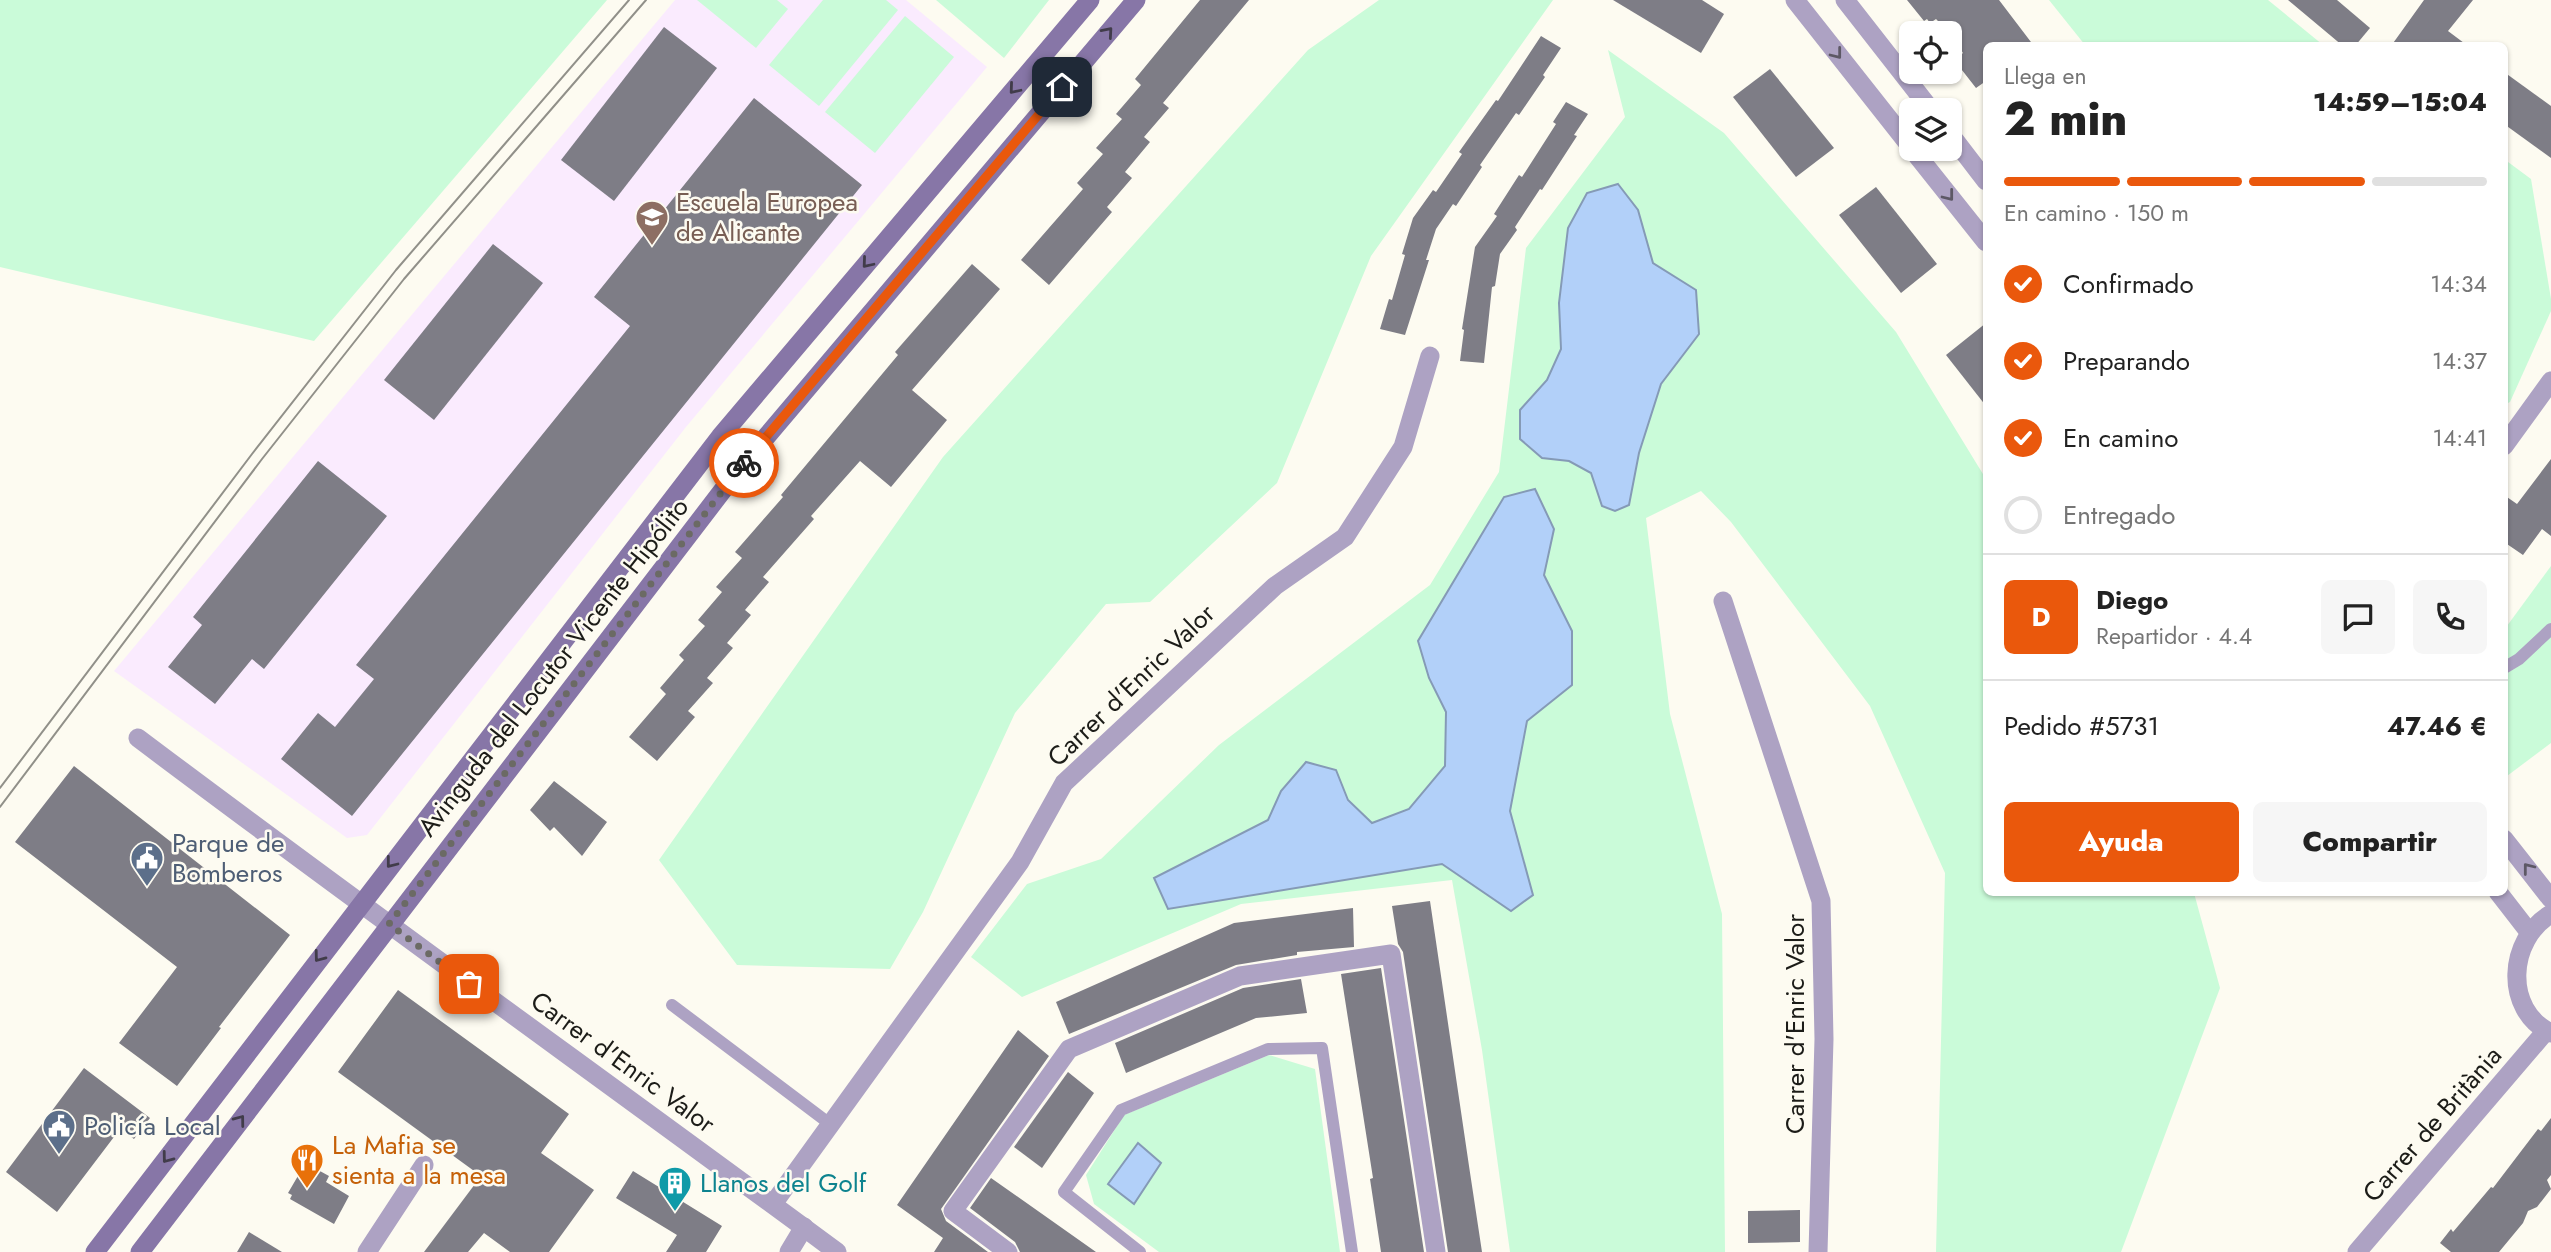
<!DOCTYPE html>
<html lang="es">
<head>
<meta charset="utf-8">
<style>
	:root { --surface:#fff; --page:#f6f6f6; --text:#222; --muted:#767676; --line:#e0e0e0; --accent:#ea580c }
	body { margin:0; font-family:Jost,sans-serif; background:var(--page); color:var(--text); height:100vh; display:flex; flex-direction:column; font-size:26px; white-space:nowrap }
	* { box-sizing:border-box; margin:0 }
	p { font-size:23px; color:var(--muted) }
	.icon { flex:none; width:38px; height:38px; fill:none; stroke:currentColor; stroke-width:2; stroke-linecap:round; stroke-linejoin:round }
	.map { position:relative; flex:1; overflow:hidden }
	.panel { position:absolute; left:1983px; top:42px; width:525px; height:854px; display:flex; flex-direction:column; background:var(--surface); border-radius:10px; box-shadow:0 2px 5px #0004 }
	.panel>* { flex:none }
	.fabs { position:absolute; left:1899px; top:21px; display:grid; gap:14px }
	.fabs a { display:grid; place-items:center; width:63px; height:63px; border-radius:10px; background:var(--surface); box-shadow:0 2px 5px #0004; font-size:35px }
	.pin { position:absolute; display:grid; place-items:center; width:60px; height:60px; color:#fff; margin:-30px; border-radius:14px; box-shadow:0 4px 10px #0006 }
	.courier { position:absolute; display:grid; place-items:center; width:70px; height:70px; margin:-35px; border:5px solid #ea580c; border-radius:50%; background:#fff; color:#222; box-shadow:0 2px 9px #0007 }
	.overview em { font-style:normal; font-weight:800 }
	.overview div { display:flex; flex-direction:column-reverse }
	.overview { display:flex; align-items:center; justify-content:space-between; height:119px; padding:0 21px }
	h1 { font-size:46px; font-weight:800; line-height:52px }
	.bar { display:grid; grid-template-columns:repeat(4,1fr); gap:10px 7px; align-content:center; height:84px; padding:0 21px }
	.bar i { height:9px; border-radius:5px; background:var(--line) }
	.bar .on { background:var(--accent) }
	.bar p { grid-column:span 4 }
	.line { display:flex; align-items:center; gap:18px; padding:0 21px; border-top:2px solid var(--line) }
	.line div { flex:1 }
	.round { display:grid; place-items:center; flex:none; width:74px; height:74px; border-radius:10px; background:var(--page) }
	ol { padding:0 21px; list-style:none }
	li { display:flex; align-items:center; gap:21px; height:77px }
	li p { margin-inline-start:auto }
	li .icon { padding:7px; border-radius:50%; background:var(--accent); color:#fff; stroke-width:4 }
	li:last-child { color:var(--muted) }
	li i { width:38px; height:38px; border:4px solid var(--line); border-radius:50% }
	.primary-button { display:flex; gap:14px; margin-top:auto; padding:14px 21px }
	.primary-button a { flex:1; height:80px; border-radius:10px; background:var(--accent); color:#fff; font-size:28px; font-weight:800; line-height:80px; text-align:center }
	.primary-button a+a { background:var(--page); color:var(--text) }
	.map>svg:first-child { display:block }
</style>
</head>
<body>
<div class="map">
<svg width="2551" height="1252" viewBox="0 0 2551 1252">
	<rect width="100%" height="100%" fill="#fdfbf1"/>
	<!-- education -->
	<path fill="#faebfe" d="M675,0H906L987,67L686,427L367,835L347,838L114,671Z"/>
	<!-- green -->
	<g fill="#cafbd9">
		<path d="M0,0H607L314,341L0,267Z"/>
		<path d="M697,0H777L788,9L756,48Z"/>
		<path d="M823,0H886L898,10L819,106L769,65Z"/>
		<path d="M936,0H1049L1004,58Z"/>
		<path d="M1379,0H1553L1371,256L1277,483L1150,602L1106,604L1015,713L923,912L890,969L737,965L659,860L943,457L1308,50Z"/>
		<path d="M2049,0H2268L2323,45H2085Z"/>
		<path d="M905,16L954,57L875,153L825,112Z"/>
		<path d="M1608,50L1724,133L1896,332L1986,479V892L2194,893L2220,988L2121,1252H1936L1945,873L1870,706L1731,522L1701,491L1646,518L1670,714L1722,914L1725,1252H1510L1482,1050L1452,880L1241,904L1022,997L971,957L1027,884L1101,859L1219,745L1430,585L1499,472L1526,248L1625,117Z"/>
		<path d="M2504,159L2531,179L2551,299V311L2510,402L2504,405Z"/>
		<path d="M2551,566V743L2507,776L2504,773V630Z"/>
		<path d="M1269,1055L1315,1069L1340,1252H1159L1094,1204L1086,1175L1124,1115Z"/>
	</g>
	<!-- water -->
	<g fill="#b2d0f9" stroke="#859ab6" stroke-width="2">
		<path d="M1618,184L1638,210L1653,263L1696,290L1699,334L1661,384L1639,453L1629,505L1615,511L1602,506L1591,473L1569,461L1542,458L1520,439V410L1547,380L1561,349L1559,303L1568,228L1587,193Z"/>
		<path d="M1535,489L1554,529L1544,575L1572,631V685L1527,721L1510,811L1533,895L1511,911L1442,864L1168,909L1154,878L1268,820L1281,791L1306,762L1336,770L1348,800L1372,823L1409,809L1445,766L1446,712L1429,678L1418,641L1504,497Z"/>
		<path d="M1138,1143L1161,1163L1134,1204L1108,1184Z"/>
	</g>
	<!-- building -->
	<g fill="#7e7d86">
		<path d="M1200,0H1249L1163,103L1169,108L1144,137L1150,142L1125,172L1132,178L1107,207L1112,212L1049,285L1021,260L1083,189L1077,183L1103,154L1096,148L1122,119L1116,114L1141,85L1135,79Z"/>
		<path d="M1613,0H1702L1724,14L1701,53Z"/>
		<path d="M1907,0H1999L2034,46H1986V81L1976,88L1958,65L1961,63L1957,58L1963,53L1950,33L1936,19L1930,23L1927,19L1924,21Z"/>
		<path d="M2288,0H2337L2370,28L2355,46H2343Z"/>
		<path d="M2424,0H2473L2448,31L2468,46H2391Z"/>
		<path d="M664,27L717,68L614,201L561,160Z"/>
		<path d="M1541,36L1561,48L1543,75L1545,77L1519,115L1516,113L1480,165L1482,167L1456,206L1453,204L1436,229L1426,260H1429L1405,335L1380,329L1389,299L1392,300L1405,255L1402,254L1413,218L1433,190L1436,192L1462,154L1459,152L1496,100L1498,101Z"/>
		<path d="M1770,69L1834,148L1796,177L1733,97Z"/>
		<path d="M2504,72L2551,106V158L2504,124Z"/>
		<path d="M754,98L862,185L352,816L281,759L318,713L335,727L374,679L356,665L630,326L594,297Z"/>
		<path d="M1566,102L1588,114L1574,135L1577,136L1542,190L1540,189L1515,227L1517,230L1500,254L1495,286L1492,287L1484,363L1460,361L1464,330L1462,329L1475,247L1497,216L1494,214L1519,175L1522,177L1556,124L1553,122Z"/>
		<path d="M1876,187L1937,264L1901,293L1839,215Z"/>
		<path d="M493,244L543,283L434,420L384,380Z"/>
		<path d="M972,264L1000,289L912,390L947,420L891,487L860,461L811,516L814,519L763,577L769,582L745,610L751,615L727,643L733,648L707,678L713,683L688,711L695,717L657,761L629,737L666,694L660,688L684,660L679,655L705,626L698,620L722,592L716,587L742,558L735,552L783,497L781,495L898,355L895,352Z"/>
		<path d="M1986,323V406L1946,355Z"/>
		<path d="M2551,459V536L2542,529L2523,555L2504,542V495L2517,504Z"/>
		<path d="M318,461L387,516L264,669L252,659L215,704L168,667L202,625L193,617Z"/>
		<path d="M74,766L290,935L219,1027L221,1028L177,1086L119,1043L177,967L15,842Z"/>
		<path d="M554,781L607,822L582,856L554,827L550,831L530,810Z"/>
		<path d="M1430,901L1469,1166L1482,1252H1448L1403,952L1398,944L1392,906Z"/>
		<path d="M1353,908L1354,947L1297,952V955L1236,965L1069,1034L1056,1002L1234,923Z"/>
		<path d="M1381,968L1424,1252H1381L1370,1179L1373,1178L1341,974Z"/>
		<path d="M1301,979L1307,1013L1256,1018L1126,1073L1115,1043L1243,988Z"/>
		<path d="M398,990L569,1114L541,1153L594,1190L549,1252H510L484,1233L468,1252H424L481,1176L338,1072Z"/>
		<path d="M1018,1030L1049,1056L941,1209L946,1221L988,1252H934L943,1238L897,1205Z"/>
		<path d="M84,1068L150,1118L134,1139L120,1129L57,1212L6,1172Z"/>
		<path d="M1068,1072L1094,1093L1042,1168L1014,1147Z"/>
		<path d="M2551,1118V1175L2547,1180L2551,1189L2537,1207L2528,1211L2523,1223L2499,1252H2451L2440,1243L2451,1229L2453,1232L2491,1187L2493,1188L2538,1129L2541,1131Z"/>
		<path d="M309,1165L329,1176L326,1182L349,1196L334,1224L290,1199L292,1195L288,1193L302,1169L305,1171Z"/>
		<path d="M633,1171L722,1226L706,1252H666L677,1235L616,1198Z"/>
		<path d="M991,1178L1096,1252H1020L1015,1242L970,1208Z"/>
		<path d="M1800,1210V1242L1748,1243V1211Z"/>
		<path d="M249,1232L282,1252H237Z"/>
	</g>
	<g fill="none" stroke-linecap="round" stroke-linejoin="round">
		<!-- service -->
		<g stroke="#ada2c3" stroke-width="12">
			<path d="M2504,668L2519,659L2551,629"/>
			<path d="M672,1005L830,1124"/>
			<path d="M1140,1252L1064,1192L1121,1110L1268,1049L1322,1048L1352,1252"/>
		</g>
		<!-- pedestrian -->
		<path stroke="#ada2c3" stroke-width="19" d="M1008,1252L953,1211L1069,1049L1240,976L1391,954L1436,1252"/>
		<!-- minor -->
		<g stroke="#ada2c3" stroke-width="19">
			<path d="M2504,446L2551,381"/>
			<path d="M1723,601L1821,901L1824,1039L1818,1252"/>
			<path d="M138,738C369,912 604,1080 837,1252"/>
			<path d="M773,1204L1020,862L1064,783L1275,586L1345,537L1403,447L1430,356"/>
			<path d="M367,1252L424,1165"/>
			<path d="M789,1252L804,1227"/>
			<path d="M2357,1252L2546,1031"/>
		</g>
		<!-- tertiary -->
		<g stroke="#ada2c3" stroke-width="19">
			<path d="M1795,0L1911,147"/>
			<path d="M1845,0L1931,110"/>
			<path d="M1950,134L1986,181"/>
			<path d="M1912,149L1986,242"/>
			<path d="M2504,839L2551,899"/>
			<path d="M2498,892L2529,932"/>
			<path d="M2551,914C2508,939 2503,1010 2551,1033"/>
		</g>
		<!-- secondary -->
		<g stroke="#8776a7" stroke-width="19">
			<path d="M95,1252L720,437L1090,0"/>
			<path d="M140,1252L739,469L1136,0"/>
		</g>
		<!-- tram -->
		<g stroke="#919089" stroke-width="2">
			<path d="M0,788L252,454L396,270L629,0"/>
			<path d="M0,807L262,459L404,279L646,0"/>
		</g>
	</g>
	<!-- one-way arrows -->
	<defs><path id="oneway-chevron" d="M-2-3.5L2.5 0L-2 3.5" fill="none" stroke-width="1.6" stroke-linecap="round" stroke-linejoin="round" transform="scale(1.75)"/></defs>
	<g stroke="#413c4a">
		<use href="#oneway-chevron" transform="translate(1108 32) rotate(-49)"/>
		<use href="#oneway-chevron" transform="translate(1014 89) rotate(130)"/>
		<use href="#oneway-chevron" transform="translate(867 263) rotate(130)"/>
		<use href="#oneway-chevron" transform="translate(391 863) rotate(128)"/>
		<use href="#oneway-chevron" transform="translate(319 957) rotate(127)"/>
		<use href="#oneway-chevron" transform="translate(240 1120) rotate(-53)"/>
		<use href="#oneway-chevron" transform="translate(167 1158) rotate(127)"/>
	</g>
	<g stroke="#5d5865">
		<use href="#oneway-chevron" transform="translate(1837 54) rotate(52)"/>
		<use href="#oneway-chevron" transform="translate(1949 196) rotate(52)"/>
		<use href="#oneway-chevron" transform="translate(2528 868) rotate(-128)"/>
	</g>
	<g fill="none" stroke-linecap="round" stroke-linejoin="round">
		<!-- done -->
		<path stroke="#6b6a64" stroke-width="7" stroke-dasharray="0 12.6" d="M469,984L389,924L744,463"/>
		<!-- route -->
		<path stroke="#ea580c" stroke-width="9" d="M744,463L1062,87"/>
	</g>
	<!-- icons -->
	<defs>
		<symbol id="school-pin" viewBox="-11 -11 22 30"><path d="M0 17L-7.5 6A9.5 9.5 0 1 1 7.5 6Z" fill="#8d6e63" stroke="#fdfbf1"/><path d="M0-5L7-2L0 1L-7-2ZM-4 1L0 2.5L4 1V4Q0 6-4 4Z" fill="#fff"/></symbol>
		<symbol id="civic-pin" viewBox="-11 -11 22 30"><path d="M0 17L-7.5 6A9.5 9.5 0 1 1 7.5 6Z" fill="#5c6f8a" stroke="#fdfbf1"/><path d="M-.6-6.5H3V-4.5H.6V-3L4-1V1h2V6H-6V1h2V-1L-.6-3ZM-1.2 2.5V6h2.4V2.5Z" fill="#fff"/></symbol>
		<symbol id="restaurant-pin" viewBox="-11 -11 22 30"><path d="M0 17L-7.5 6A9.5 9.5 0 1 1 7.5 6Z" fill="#e8710a" stroke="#fdfbf1"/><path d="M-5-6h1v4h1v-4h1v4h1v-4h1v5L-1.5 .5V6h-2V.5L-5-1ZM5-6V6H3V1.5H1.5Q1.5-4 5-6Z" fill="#fff"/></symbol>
		<symbol id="building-pin" viewBox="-11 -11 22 30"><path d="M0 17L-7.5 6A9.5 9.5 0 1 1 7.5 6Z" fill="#0f9aa8" stroke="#fdfbf1"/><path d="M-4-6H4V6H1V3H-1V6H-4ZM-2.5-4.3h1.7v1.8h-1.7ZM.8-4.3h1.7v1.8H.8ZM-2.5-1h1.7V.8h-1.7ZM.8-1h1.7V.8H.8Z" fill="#fff"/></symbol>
	</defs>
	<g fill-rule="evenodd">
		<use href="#school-pin" x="633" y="198" width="38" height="52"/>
		<use href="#civic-pin" x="128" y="839" width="38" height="52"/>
		<use href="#civic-pin" x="40" y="1107" width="38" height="52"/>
		<use href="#restaurant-pin" x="288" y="1141" width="38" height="52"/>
		<use href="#building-pin" x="656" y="1164" width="38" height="52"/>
	</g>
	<g text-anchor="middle" stroke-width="5" stroke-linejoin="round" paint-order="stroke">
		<!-- education labels -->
		<g font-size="26" fill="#785e54" stroke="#fdfbf1" text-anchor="start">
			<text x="676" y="211">Escuela Europea<tspan x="676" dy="30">de Alicante</tspan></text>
		</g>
		<!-- street labels -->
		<g font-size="26" fill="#1c1c18" stroke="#fdfbf1">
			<text transform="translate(553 667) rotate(-52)" y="9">Avinguda del Locutor Vicente Hipólito</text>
			<text transform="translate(1131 685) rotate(-44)" y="9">Carrer d'Enric Valor</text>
			<text transform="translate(1795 1024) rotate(-90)" y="9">Carrer d'Enric Valor</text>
			<text transform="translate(623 1062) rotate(36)" y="9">Carrer d'Enric Valor</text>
			<text transform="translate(2432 1124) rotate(-49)" y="9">Carrer de Britània</text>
		</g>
		<!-- service labels -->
		<g font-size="26" fill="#4e5e75" stroke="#fdfbf1" text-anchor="start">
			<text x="172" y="852">Parque de<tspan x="172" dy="30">Bomberos</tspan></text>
			<text x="84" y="1135">Policía Local</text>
		</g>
		<!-- food labels -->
		<g font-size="26" fill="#c56008" stroke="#fdfbf1" text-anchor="start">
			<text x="332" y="1154">La Mafia se<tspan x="332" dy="30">sienta a la mesa</tspan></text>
		</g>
		<!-- culture labels -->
		<g font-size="26" fill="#0d838f" stroke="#fdfbf1" text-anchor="start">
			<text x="700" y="1192">Llanos del Golf</text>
		</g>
	</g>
</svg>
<div class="fabs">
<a><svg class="icon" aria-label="locate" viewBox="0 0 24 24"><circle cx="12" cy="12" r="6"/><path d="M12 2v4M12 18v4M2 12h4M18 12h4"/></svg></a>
<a><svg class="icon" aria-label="layers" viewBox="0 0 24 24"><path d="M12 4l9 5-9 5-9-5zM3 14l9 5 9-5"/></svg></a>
</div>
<div class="pin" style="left:469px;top:984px;background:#ea580c"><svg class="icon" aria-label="bag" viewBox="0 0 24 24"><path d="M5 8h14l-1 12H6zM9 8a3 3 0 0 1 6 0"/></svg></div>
<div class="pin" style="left:1062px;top:87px;background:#1f2937"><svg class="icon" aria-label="home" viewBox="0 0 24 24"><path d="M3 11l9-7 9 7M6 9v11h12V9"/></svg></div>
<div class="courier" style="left:744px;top:463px"><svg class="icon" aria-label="bike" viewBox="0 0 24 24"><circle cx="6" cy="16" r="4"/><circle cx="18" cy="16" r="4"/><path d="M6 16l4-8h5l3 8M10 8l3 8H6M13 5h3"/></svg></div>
<section class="panel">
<div class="overview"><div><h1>2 min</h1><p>Llega en</p></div><em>14:59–15:04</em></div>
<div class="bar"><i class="on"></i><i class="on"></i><i class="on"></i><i></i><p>En camino · 150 m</p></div>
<ol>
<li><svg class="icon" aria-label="check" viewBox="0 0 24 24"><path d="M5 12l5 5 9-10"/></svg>Confirmado<p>14:34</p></li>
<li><svg class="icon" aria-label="check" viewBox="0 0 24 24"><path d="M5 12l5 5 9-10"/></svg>Preparando<p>14:37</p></li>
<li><svg class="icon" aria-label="check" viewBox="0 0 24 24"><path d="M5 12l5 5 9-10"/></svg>En camino<p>14:41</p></li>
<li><i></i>Entregado</li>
</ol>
<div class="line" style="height:126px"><b class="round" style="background:var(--accent);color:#fff">D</b><div><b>Diego</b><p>Repartidor · 4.4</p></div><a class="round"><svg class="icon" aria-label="chat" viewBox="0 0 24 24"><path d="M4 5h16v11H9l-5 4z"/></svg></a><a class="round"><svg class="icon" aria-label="phone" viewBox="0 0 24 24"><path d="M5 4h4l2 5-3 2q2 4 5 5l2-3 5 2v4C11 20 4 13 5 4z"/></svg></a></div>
<div class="line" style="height:91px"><div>Pedido #5731</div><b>47.46 €</b></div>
<div class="primary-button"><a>Ayuda</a><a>Compartir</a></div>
</section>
</div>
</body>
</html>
